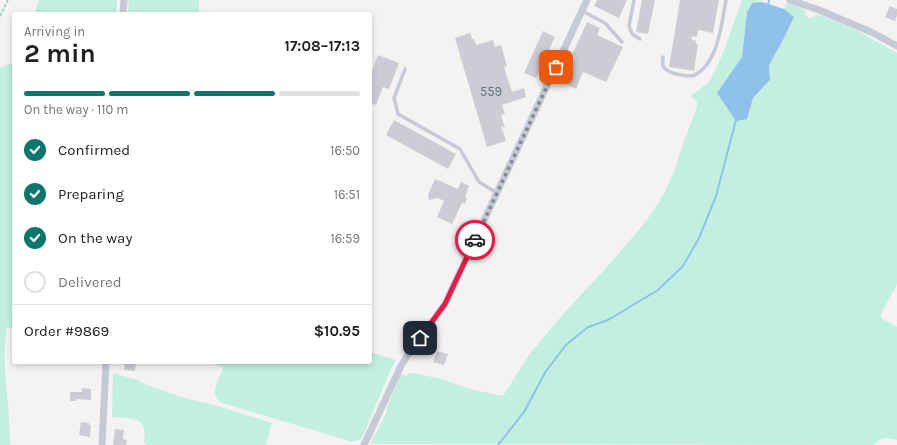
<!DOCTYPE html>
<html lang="en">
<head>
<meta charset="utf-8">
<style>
	:root { --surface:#fff; --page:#f2f2f2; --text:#202124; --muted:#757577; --line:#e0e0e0; --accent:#0f766e }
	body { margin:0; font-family:Karla,sans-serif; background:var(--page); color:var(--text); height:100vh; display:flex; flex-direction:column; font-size:15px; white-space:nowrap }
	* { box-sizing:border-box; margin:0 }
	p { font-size:13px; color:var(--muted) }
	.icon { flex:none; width:22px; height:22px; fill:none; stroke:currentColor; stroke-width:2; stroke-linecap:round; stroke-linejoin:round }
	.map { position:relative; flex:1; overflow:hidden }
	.details { position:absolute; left:12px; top:12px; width:360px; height:352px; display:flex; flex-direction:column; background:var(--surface); border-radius:4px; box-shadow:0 2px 6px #0003 }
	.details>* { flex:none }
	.pin { position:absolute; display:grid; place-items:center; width:34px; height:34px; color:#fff; margin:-17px; border-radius:8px; box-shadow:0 2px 6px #0006 }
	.courier { position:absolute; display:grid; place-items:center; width:40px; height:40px; margin:-20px; border:3px solid #e11d48; border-radius:50%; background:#fff; color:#222; box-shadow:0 1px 5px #0007 }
	.head em { font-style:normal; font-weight:700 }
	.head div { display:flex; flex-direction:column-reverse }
	.head { display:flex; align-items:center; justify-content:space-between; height:68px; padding:0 12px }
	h1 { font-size:26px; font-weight:700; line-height:30px }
	.bar { display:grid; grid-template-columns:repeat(4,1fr); gap:6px 4px; align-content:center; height:48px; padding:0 12px }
	.bar i { height:5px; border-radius:3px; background:var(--line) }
	.bar .on { background:var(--accent) }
	.bar p { grid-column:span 4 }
	.line { display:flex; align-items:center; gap:10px; padding:0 12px; border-top:1px solid var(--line) }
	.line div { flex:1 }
	ol { padding:0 12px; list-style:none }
	li { display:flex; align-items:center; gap:12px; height:44px }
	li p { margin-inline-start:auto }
	li .icon { padding:4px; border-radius:50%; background:var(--accent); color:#fff; stroke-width:4 }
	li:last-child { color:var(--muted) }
	li i { width:22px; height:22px; border:2px solid var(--line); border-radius:50% }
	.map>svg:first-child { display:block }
</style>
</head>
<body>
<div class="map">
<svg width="897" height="445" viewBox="0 0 897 445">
	<rect width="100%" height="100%" fill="#f4f2f2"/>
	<!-- green -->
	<g fill="#c2efdf">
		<path d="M39,0H117L116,14H35Z"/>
		<path d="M129,0H199V14H128Z"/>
		<path d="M742,0H758L762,2L752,3L747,12L742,57L718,93L747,119L753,98L770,80L769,65L783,40L794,17L784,9L787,3L804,9L808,19L816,15H820L856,30L897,53V284L881,314V318L897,327V440C886,438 882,436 874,445L370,444L386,414L387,407L401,374L405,376L410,373H415L426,376L439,378L470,389L503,396L529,355L564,313L608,266L647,220L657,205L665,192L674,172L683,143L697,108V102L691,96L710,81L723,53Z"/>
		<path d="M14,62V328L7,327C0,366 11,406 10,445H0V68Z"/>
		<path d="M370,352L396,360L390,371L362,438L353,442L222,403C207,394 220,379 223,367L204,362H370Z"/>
		<path d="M113,373L137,380L147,385L184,398L218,406L272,423L266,445H147L144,443L145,434L142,423C134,417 122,418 112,417Z"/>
	</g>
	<!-- water -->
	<path fill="#90c1eb" d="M762,2L784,9L794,17L783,40L769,65L770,80L753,98L747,119L736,121L717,93L742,57L747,12L752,3Z"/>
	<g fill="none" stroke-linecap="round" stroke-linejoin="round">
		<!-- stream -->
		<g stroke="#90c1eb" stroke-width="2">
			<path d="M768,5L769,0"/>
			<path d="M498,445L524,412L546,371L566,345L588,327L608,320L658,290L683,266L699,238L716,196L736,120"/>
		</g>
	</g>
	<!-- building -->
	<g fill="#cccdd4">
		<path d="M597,0H627L619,18L594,6Z"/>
		<path d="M642,0H655L648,34L636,32Z"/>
		<path d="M680,0H719L713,33L698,30L697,37L692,36L691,39L696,41V44H698L694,71L669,67Z"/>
		<path d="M890,6L897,9V15L895,21L885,17Z"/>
		<path d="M587,22L600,28L597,35L623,47L606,82L583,72L576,89L563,83L575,57L572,55Z"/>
		<path d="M543,31L555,37L536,78L524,73Z"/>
		<path d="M470,33L472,39H474L476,45L493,40L495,47L501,45L507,66L504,67L512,92L524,88L526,97L502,105L505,114L501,115L505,128L501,126L506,141L487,147L455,38Z"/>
		<path d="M378,55L399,63L389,89L383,87L376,105L370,103V76Z"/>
		<path d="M394,120L456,154L448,169L386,135Z"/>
		<path d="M435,179L458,189L461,182L469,186L465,197L467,198L465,204L462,203L452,224L437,217L444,201L438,198L429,200L428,195Z"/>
		<path d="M437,351L448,354L444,365L433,362Z"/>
		<path d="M125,362H136L135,371L124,370Z"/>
		<path d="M82,388L91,389V400L76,399V401H70V392H82Z"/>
		<path d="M81,422L89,423V425H91L90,437L79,435Z"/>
		<path d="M115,429L124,430L123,439L127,440L126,445H113Z"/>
	</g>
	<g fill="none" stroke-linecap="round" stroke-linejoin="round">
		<!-- path -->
		<path stroke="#7acdba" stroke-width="1.5" stroke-dasharray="3 2" stroke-linecap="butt" d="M0,16L8,0"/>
		<!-- lane -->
		<g stroke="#c6cad6" stroke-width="3.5">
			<path d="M634,0L629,26L632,34L640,39"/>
			<path d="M582,11L605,23L622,42"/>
			<path d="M663,57C663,60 662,63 663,66C667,74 685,76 693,76C719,63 721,25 726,0"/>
			<path d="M405,69L394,98L398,114L460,149L479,182L497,193"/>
		</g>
		<!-- street -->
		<g stroke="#c6cad6" stroke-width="7">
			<path d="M790,0L819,10L871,32L897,46"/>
			<path d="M123,14L124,0"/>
			<path d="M102,445L106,362"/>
			<path d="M364,445L401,366L411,350L445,304L587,0"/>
		</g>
	</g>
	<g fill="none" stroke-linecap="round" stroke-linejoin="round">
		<!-- done -->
		<path stroke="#868892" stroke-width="4" stroke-dasharray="0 7.2" d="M475,240L556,67"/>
		<!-- route -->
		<path stroke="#e11d48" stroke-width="5" d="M420,338L445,304L475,240"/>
	</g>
	<g text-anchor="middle" stroke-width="4" stroke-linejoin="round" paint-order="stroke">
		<!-- number labels -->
		<g font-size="13" fill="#6a6e7c">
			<text x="491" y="96">559</text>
		</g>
	</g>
</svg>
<div class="pin" style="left:556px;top:67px;background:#ea580c"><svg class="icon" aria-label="bag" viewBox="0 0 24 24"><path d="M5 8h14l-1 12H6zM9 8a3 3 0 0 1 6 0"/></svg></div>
<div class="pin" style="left:420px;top:338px;background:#1f2937"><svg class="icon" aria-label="home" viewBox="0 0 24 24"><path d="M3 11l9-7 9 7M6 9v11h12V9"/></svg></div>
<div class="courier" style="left:475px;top:240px"><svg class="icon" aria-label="car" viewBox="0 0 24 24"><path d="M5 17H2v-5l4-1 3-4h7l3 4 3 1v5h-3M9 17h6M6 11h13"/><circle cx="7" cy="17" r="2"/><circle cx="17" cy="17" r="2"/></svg></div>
<section class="details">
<div class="head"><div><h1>2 min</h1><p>Arriving in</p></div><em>17:08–17:13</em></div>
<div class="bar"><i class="on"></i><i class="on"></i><i class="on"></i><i></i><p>On the way · 110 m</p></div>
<ol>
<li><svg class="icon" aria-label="check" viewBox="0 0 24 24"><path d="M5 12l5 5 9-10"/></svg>Confirmed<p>16:50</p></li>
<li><svg class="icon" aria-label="check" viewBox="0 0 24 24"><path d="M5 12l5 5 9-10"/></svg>Preparing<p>16:51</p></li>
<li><svg class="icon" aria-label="check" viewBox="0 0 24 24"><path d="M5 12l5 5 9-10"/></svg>On the way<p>16:59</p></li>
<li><i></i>Delivered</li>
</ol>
<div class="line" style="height:52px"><div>Order #9869</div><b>$10.95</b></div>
</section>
</div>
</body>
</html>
